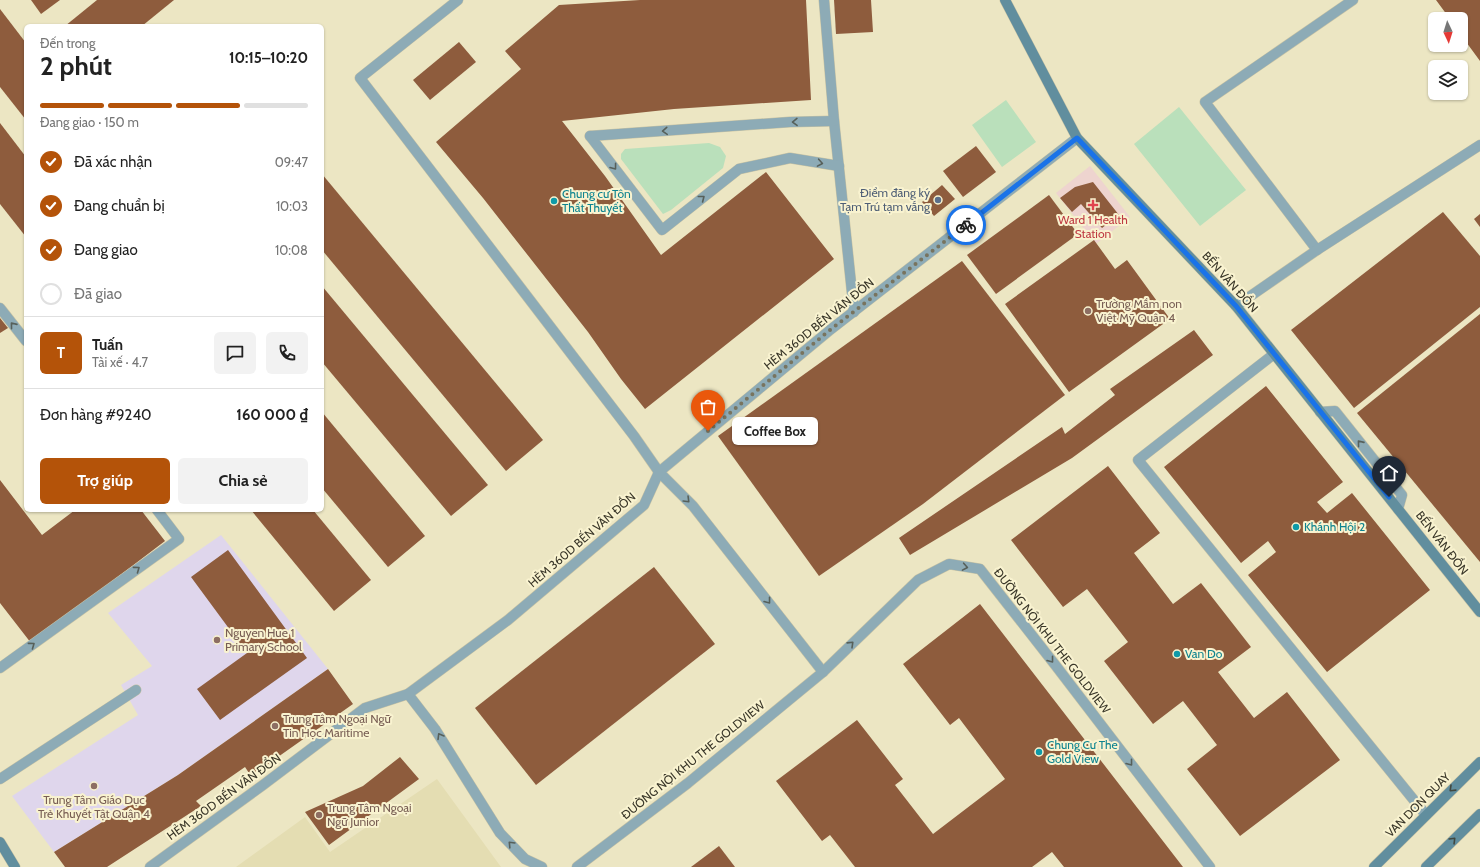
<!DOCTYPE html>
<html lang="vi">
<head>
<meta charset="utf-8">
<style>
	:root { --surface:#fff; --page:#f2f2f2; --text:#222; --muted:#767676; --line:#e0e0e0; --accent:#b45309 }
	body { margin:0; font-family:Cabin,sans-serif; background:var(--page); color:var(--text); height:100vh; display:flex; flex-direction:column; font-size:15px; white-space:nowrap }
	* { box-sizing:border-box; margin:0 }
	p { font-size:13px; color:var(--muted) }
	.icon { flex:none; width:22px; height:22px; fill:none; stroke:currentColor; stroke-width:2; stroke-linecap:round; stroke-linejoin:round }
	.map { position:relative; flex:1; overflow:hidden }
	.side { position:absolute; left:24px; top:24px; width:300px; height:488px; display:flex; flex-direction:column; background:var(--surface); border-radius:6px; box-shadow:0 1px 3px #0004 }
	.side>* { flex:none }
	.needle { width:26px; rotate:176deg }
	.controls { position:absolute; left:1428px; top:12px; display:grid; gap:8px }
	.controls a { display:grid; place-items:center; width:40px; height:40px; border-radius:6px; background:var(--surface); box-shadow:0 1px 3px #0004; font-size:20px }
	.pin { position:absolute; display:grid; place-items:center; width:34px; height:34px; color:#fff; margin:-41px -17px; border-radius:50% 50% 50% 0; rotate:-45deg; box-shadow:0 0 4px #0007 }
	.pin .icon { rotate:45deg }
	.courier { position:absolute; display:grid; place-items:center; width:40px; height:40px; margin:-20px; border:3px solid #1a73e8; border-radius:50%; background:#fff; color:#222; box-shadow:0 1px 5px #0007 }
	.bubble { position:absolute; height:28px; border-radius:6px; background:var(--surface); box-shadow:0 1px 3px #0004; font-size:13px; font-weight:700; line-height:28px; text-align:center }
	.overview em { font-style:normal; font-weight:700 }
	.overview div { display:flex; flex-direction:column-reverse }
	.overview { display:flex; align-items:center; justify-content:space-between; height:68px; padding:0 16px }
	h1 { font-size:26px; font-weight:700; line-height:30px }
	.bar { display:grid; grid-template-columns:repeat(4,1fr); gap:6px 4px; align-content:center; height:48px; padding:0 16px }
	.bar i { height:5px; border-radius:3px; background:var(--line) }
	.bar .on { background:var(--accent) }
	.bar p { grid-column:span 4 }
	.line { display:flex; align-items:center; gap:10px; padding:0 16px; border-top:1px solid var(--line) }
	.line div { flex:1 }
	.round { display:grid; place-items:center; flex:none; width:42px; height:42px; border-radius:6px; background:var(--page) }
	ol { padding:0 16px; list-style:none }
	li { display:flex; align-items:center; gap:12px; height:44px }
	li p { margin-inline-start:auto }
	li .icon { padding:4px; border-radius:50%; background:var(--accent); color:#fff; stroke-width:4 }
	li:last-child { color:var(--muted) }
	li i { width:22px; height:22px; border:2px solid var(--line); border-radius:50% }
	.primary-button { display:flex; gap:8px; margin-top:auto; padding:8px 16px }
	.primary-button a { flex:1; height:46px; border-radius:6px; background:var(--accent); color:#fff; font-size:16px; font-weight:700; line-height:46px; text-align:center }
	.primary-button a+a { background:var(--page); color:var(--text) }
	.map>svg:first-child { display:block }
</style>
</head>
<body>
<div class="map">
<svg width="1480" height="867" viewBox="0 0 1480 867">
	<rect width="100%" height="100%" fill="#ece6c3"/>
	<!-- built -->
	<path fill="#e4ddb2" d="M437,779L501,867H236L305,817L330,852Z"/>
	<!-- education -->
	<path fill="#dfd6ec" d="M221,535L328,669L178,775L54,852L12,796L138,715L121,685L152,666L108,613Z"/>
	<!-- medical -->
	<path fill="#eed4cf" d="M1090,166L1130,217L1096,244L1056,193Z"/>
	<!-- green -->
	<g fill="#bae0bb">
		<path d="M1006,100L1036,142L1002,167L972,125Z"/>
		<path d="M1179,107L1246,190L1200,226L1134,144Z"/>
		<path d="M709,143L720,147L726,156L723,168L671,210L663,214L621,159V154L625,149Z"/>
	</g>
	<!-- building -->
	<g fill="#8e5c3d">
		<path d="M31,0H60L41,14Z"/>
		<path d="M97,0H174L142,26H65Z"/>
		<path d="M640,0H806L811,100L674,109L562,121L605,176L661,255L766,172L834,259L645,409L621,379L588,332L483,198L436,142L521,69L505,51L559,5Z"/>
		<path d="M834,0H871L873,32L836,34Z"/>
		<path d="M1436,0H1480V61L1461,35V19H1450Z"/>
		<path d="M0,9L26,43V120L0,87Z"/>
		<path d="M459,42L476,62L430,100L413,80Z"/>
		<path d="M0,123L26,157V237L0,204Z"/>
		<path d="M976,146L996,172L963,197L943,171Z"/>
		<path d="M322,174L543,440L506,471L322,250Z"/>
		<path d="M1093,182L1119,215L1102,228L1081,204L1072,212L1060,198L1075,187Z"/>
		<path d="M942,185L955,199L934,216L922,202Z"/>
		<path d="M1049,195L1078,234L996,294L967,255Z"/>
		<path d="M1443,212L1480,256V307L1354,408L1291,330Z"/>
		<path d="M1480,214V227L1474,219Z"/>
		<path d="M1094,240L1115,269L1127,260L1170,319L1069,392L1005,304Z"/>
		<path d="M962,261L1065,395L923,504L819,576L718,436Z"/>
		<path d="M322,286L488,485L451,516L322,362Z"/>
		<path d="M1480,314V562L1357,413Z"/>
		<path d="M0,318L8,328L0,333Z"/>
		<path d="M1194,330L1213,355L1072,458L910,555L899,538L1062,427L1065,434L1115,395L1110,389Z"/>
		<path d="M1266,386L1343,482L1317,502L1327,513L1352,493L1430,590L1327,672L1248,575L1276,552L1268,541L1241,563L1164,467Z"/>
		<path d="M322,412L425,536L388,567L322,488Z"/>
		<path d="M1108,466L1160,533L1134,553L1173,604L1201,583L1251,647L1218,672L1254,718L1287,692L1340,760L1240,836L1187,769L1217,745L1183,701L1153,724L1104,661L1128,642L1087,589L1063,607L1011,540Z"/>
		<path d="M0,480L42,535L75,510H141L165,541L31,643L0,603Z"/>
		<path d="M251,510H313L371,580L334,611Z"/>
		<path d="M228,550L307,658L220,720L197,689L247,653L191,577Z"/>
		<path d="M654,567L715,644L536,785L475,708Z"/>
		<path d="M980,604L1183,867H1064L1052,852L1032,867H855L830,835L822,841L776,781L857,720L903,779L895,785L933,834L1005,779L959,718L950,725L903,664Z"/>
		<path d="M328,669L353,704L251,776L245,767L196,801L201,806L107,867H65L54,852L178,775Z"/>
		<path d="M400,757L419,779L329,845L305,812L363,786Z"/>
		<path d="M719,846L735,867H691Z"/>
	</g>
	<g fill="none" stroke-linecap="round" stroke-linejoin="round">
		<defs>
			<g id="lane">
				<path d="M458,0L360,78L634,436L659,472L693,506L823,672"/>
				<path d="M824,0L834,121L854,312"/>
				<path d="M590,136L662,230L739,169L790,158L839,166"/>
				<path d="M590,136L790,122L834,121"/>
				<path d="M1317,250L1205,102L1353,0"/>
				<path d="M1236,306L1317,250L1480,145"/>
				<path d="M0,308L26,341"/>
				<path d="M1274,354L1138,460L1426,815"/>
				<path d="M1320,412L1335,411L1402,495L1398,509"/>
				<path d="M0,668L179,539L157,510"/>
				<path d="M408,694L435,729L500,833L525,859L542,867"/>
				<path d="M0,779L136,690"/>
				<path d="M577,867L688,783L823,672L918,580L949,564L980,569L1056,666L1210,867"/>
			</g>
			<path id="street" d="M150,867L263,785L365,708L408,694L508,620L644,505L659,472L830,330L1077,138"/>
			<g id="secondary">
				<path d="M1005,0L1077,138L1236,306L1480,612"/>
				<path d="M0,842L15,867"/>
				<path d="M1374,867L1480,762"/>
				<path d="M1426,867L1480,814"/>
			</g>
		</defs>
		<!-- lane casing -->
		<use href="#lane" stroke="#c8c3a4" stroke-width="11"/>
		<!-- street casing -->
		<use href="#street" stroke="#c8c3a4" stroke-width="11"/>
		<!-- secondary casing -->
		<use href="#secondary" stroke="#c8c3a4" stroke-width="11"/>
		<!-- lane -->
		<use href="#lane" stroke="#8dabb6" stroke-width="10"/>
		<!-- street -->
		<use href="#street" stroke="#8dabb6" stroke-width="10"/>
		<!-- secondary -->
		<use href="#secondary" stroke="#618e9e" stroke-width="10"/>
	</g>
	<!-- one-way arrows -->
	<defs><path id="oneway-chevron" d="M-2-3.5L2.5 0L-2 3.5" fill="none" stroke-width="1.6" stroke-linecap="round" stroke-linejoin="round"/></defs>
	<g stroke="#57605a">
		<use href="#oneway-chevron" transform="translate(795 122) rotate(179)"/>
		<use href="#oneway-chevron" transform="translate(665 131) rotate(176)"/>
		<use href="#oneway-chevron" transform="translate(820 163) rotate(10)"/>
		<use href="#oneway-chevron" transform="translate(614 167) rotate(53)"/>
		<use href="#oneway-chevron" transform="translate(702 198) rotate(-38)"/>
		<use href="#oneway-chevron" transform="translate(13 325) rotate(-129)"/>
		<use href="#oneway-chevron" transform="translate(1360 443) rotate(-129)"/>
		<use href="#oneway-chevron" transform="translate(687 500) rotate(45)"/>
		<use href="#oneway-chevron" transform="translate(965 567) rotate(10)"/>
		<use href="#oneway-chevron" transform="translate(137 569) rotate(-36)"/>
		<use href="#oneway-chevron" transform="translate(768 601) rotate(52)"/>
		<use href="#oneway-chevron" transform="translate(851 644) rotate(-44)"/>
		<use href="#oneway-chevron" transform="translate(32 645) rotate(-36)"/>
		<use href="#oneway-chevron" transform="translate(1051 660) rotate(52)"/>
		<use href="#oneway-chevron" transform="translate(440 736) rotate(-121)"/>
		<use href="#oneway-chevron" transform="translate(1130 763) rotate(52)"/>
		<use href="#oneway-chevron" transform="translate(511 844) rotate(-134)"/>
	</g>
	<g stroke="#424840">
		<use href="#oneway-chevron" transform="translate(1452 789) rotate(136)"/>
		<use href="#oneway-chevron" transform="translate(1453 840) rotate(-45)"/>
	</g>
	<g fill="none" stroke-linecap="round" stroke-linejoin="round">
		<!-- done -->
		<path stroke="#78745f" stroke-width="4" stroke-dasharray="0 7.2" d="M708,431L830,330L966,225"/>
		<!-- route -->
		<path stroke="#1a73e8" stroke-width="5" d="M966,225L1077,138L1236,306L1389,497"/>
	</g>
	<!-- markers -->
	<circle fill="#5c6f8a" stroke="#f9f3d0" stroke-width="1.5" cx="938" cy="200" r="4"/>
	<g fill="#0f9aa8" stroke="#f9f3d0" stroke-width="1.5">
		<circle cx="554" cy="201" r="4"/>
		<circle cx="1296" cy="527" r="4"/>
		<circle cx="1177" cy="654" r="4"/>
		<circle cx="1039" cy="752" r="4"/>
	</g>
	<path fill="#e0444e" stroke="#f9f3d0" stroke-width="1.5" d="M1091 199h4v4h4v4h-4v4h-4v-4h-4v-4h4z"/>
	<g fill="#8d6e63" stroke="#f9f3d0" stroke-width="1.5">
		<circle cx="1088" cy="311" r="4"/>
		<circle cx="217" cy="640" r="4"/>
		<circle cx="275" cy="726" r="4"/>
		<circle cx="94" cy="786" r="4"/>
		<circle cx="319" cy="815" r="4"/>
	</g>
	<g text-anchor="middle" stroke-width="4" stroke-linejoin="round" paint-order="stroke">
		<!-- service labels -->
		<g font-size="12" fill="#4e5e75" stroke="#f9f3d0" text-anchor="end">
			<text x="930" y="197">Điểm đăng ký<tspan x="930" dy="14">Tạm Trú tạm vắng</tspan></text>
		</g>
		<!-- culture labels -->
		<g font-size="12" fill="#0d838f" stroke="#f9f3d0" text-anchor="start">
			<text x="562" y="198">Chung cư Tôn<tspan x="562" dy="14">Thất Thuyết</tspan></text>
			<text x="1304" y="531">Khánh Hội 2</text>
			<text x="1185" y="658">Van Do</text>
			<text x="1047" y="749">Chung Cư The<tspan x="1047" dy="14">Gold View</tspan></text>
		</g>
		<!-- health labels -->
		<g font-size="12" fill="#be3a42" stroke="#f9f3d0">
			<text x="1093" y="224">Ward 1 Health<tspan x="1093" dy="14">Station</tspan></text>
		</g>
		<!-- street labels -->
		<g font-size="12" fill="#3a3729" stroke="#f9f3d0">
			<text transform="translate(1230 282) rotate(48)" y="4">BẾN VÂN ĐỒN</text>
			<text transform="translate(819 324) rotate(-39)" y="4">HẺM 360D BẾN VÂN ĐỒN</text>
			<text transform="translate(582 540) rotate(-41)" y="4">HẺM 360D BẾN VÂN ĐỒN</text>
			<text transform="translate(1442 543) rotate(52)" y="4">BẾN VÂN ĐỒN</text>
			<text transform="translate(1052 641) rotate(52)" y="4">ĐƯỜNG NỘI KHU THE GOLDVIEW</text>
			<text transform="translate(693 760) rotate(-39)" y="4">ĐƯỜNG NỘI KHU THE GOLDVIEW</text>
			<text transform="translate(224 797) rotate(-36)" y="4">HẺM 360D BẾN VÂN ĐỒN</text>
			<text transform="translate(1418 805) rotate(-45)" y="4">VAN DON QUAY</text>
		</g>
		<!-- education labels -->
		<g font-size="12" fill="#785e54" stroke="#f9f3d0" text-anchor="start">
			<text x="1096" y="308">Trường Mầm non<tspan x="1096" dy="14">Việt Mỹ Quận 4</tspan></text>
			<text x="225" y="637">Nguyen Hue 1<tspan x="225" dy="14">Primary School</tspan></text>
			<text x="283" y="723">Trung Tâm Ngoại Ngữ<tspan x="283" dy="14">Tin Học Maritime</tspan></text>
			<text x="94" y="804" text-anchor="middle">Trung Tâm Giáo Dục<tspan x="94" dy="14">Trẻ Khuyết Tật Quận 4</tspan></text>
			<text x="327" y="812">Trung Tâm Ngoại<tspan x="327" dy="14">Ngữ Junior</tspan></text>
		</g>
	</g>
</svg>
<div class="controls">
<a><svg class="needle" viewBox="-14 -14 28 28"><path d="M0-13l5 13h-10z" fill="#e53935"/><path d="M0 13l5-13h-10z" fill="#767676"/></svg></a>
<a><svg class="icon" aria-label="layers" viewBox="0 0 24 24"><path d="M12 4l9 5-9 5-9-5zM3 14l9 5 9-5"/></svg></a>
</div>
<div class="pin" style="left:708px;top:431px;background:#ea580c"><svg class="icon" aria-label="bag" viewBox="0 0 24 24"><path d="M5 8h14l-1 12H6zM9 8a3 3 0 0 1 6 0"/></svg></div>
<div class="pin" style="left:1389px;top:497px;background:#1f2937"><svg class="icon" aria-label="home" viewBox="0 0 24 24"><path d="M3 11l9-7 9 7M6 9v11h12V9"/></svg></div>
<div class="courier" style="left:966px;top:225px"><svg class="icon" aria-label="bike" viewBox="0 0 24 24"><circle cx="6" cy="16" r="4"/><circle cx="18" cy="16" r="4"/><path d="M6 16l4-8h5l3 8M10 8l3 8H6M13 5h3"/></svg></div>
<div class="bubble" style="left:732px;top:417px;width:86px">Coffee Box</div>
<section class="side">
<div class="overview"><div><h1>2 phút</h1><p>Đến trong</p></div><em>10:15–10:20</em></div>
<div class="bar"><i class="on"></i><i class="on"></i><i class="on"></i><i></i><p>Đang giao · 150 m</p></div>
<ol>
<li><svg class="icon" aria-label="check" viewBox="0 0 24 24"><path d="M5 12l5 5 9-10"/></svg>Đã xác nhận<p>09:47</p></li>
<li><svg class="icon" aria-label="check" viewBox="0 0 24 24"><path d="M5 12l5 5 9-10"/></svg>Đang chuẩn bị<p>10:03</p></li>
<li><svg class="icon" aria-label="check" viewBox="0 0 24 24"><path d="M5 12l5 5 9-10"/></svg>Đang giao<p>10:08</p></li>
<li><i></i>Đã giao</li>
</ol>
<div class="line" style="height:72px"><b class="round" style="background:var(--accent);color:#fff">T</b><div><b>Tuấn</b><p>Tài xế · 4.7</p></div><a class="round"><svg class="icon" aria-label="chat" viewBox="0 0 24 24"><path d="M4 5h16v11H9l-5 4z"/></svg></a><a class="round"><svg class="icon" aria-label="phone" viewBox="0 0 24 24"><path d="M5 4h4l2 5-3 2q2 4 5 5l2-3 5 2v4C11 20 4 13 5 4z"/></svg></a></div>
<div class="line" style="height:52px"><div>Đơn hàng #9240</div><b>160 000 ₫</b></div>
<div class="primary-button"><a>Trợ giúp</a><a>Chia sẻ</a></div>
</section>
</div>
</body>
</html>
